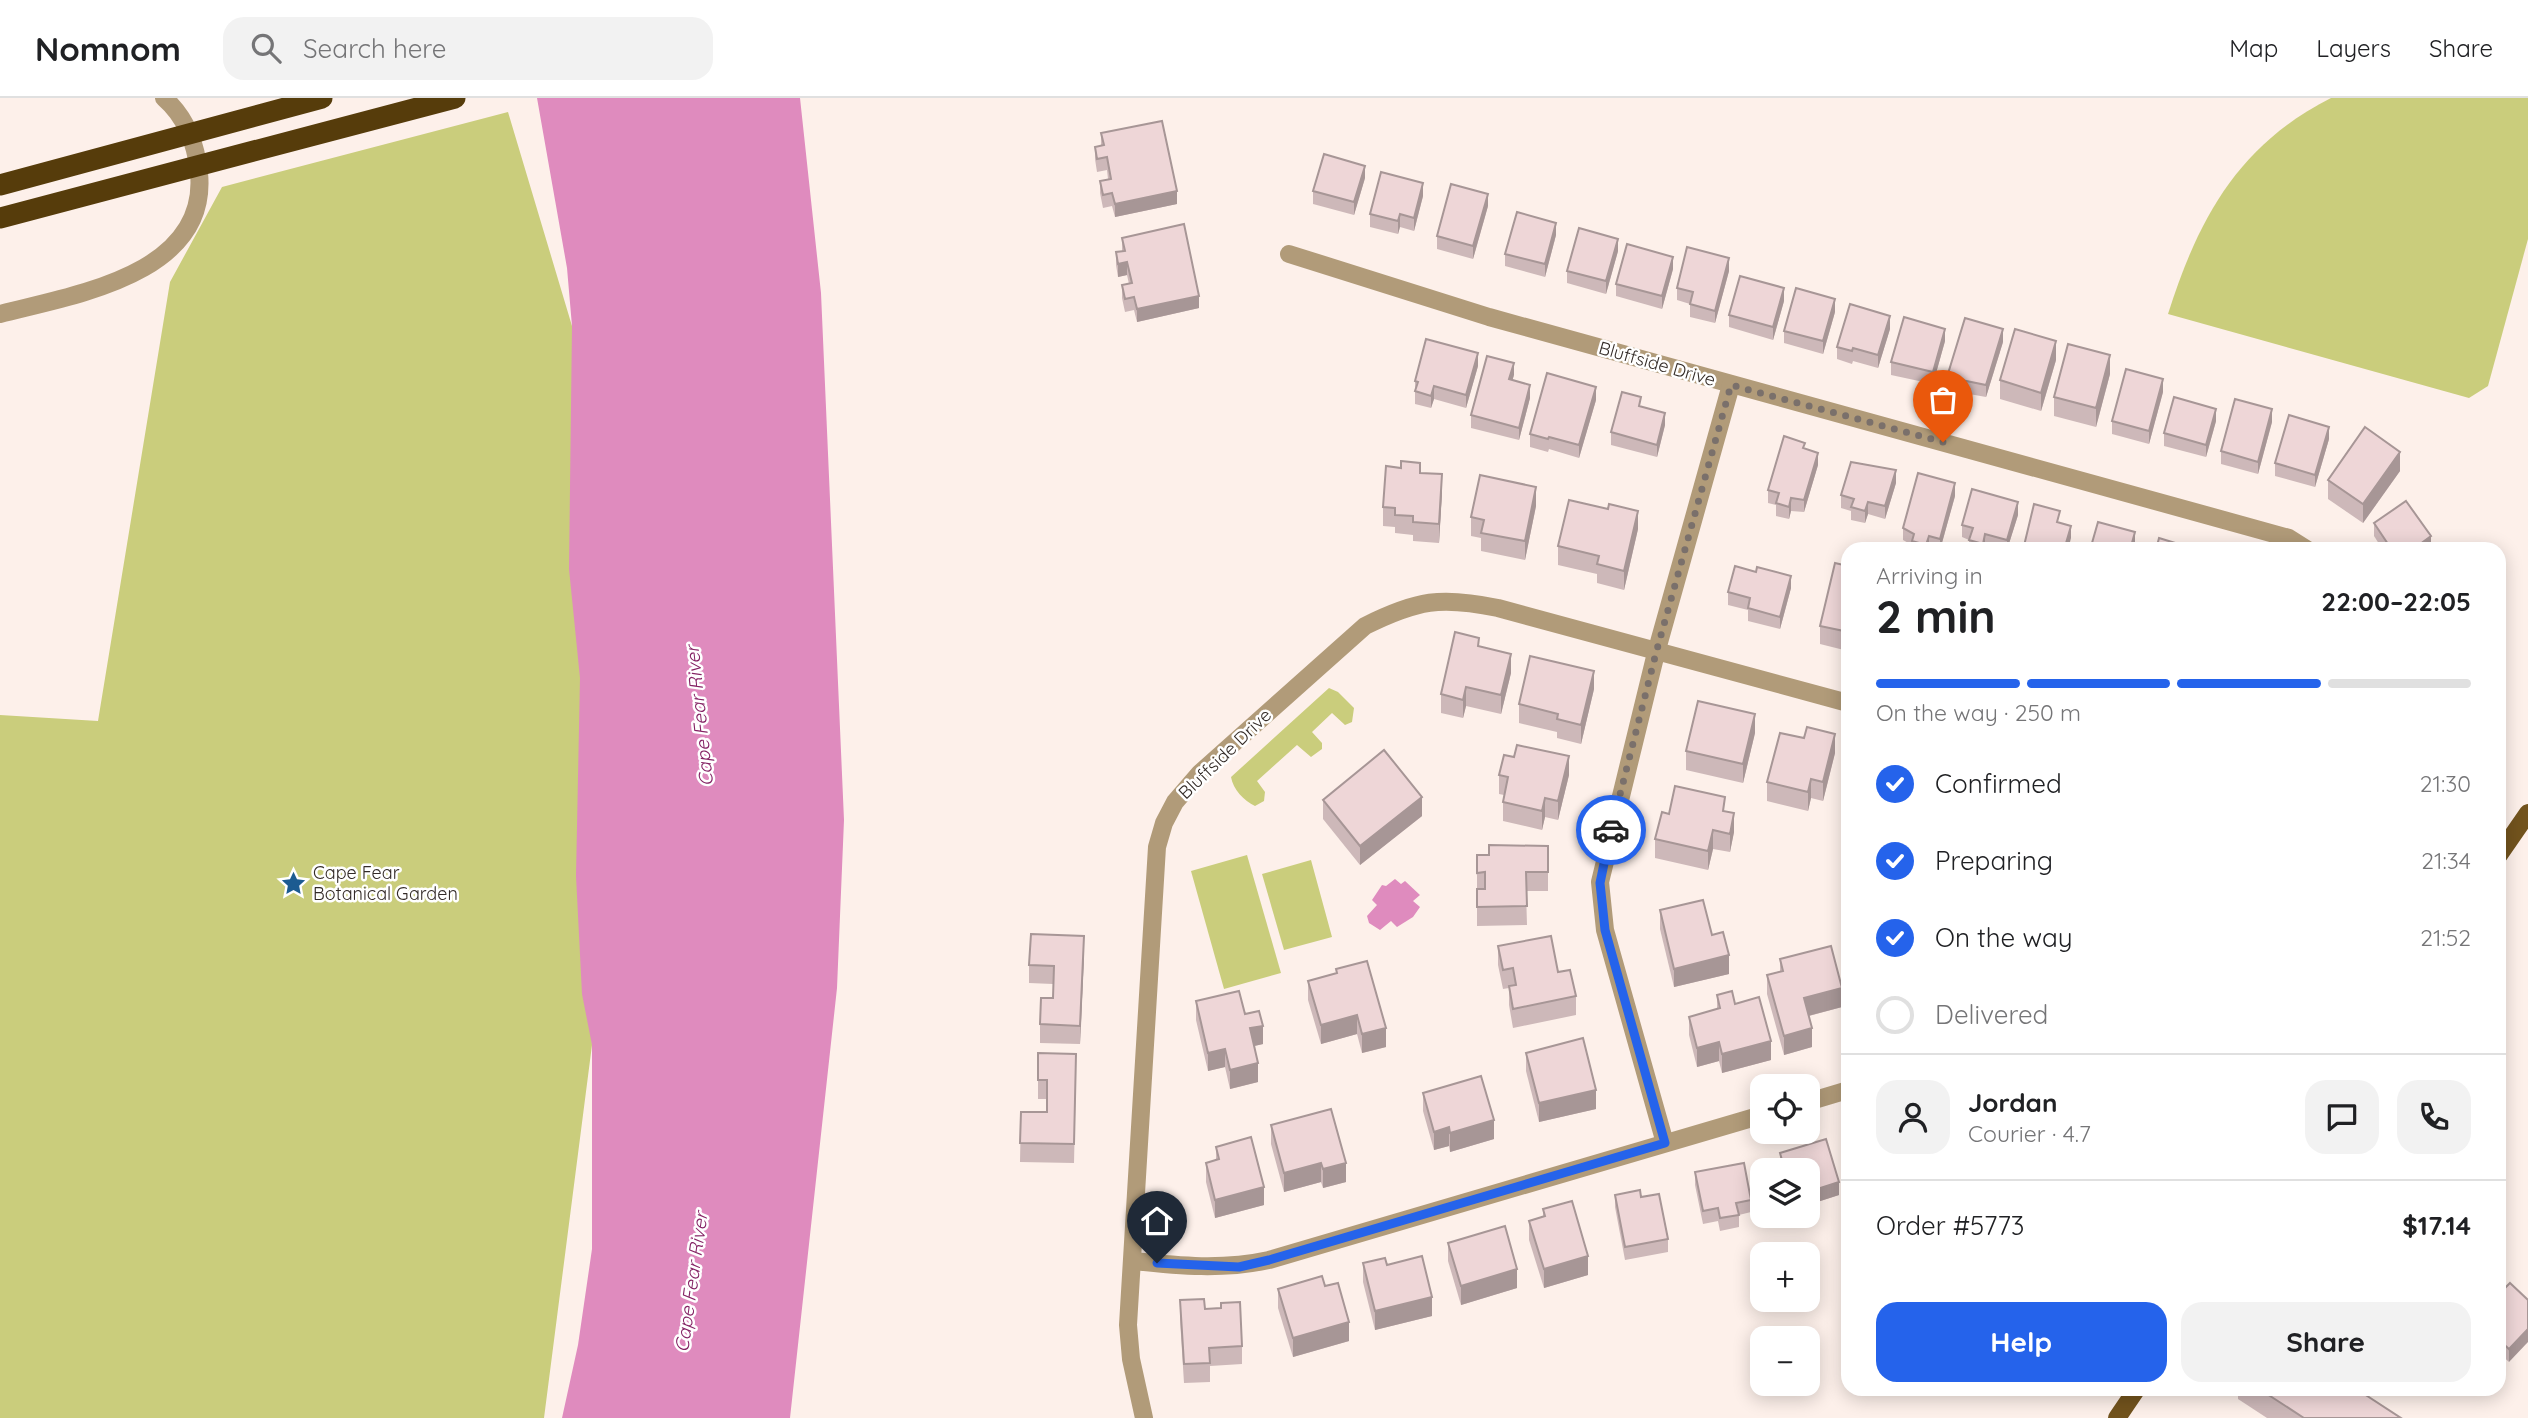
<!DOCTYPE html>
<html lang="en">
<head>
<meta charset="utf-8">
<style>
	:root { --surface:#fff; --page:#f2f2f2; --text:#202124; --muted:#757577; --line:#e0e0e0; --accent:#2563eb }
	body { margin:0; font-family:Quicksand,sans-serif; background:var(--page); color:var(--text); height:100vh; display:flex; flex-direction:column; font-size:26px; white-space:nowrap }
	* { box-sizing:border-box; margin:0 }
	p { font-size:23px; color:var(--muted) }
	.icon { flex:none; width:38px; height:38px; fill:none; stroke:currentColor; stroke-width:2; stroke-linecap:round; stroke-linejoin:round }
	.map { position:relative; flex:1; overflow:hidden }
	.sheet { position:absolute; left:1841px; top:444px; width:665px; height:854px; display:flex; flex-direction:column; background:var(--surface); border-radius:21px; box-shadow:0 4px 18px #0003 }
	.sheet>* { flex:none }
	.buttons { position:absolute; left:1750px; top:976px; display:grid; gap:14px }
	.buttons a { display:grid; place-items:center; width:70px; height:70px; border-radius:14px; background:var(--surface); box-shadow:0 4px 18px #0003; font-size:35px }
	.pin { position:absolute; display:grid; place-items:center; width:60px; height:60px; color:#fff; margin:-72px -30px; border-radius:50% 50% 50% 0; rotate:-45deg; box-shadow:0 0 7px #0007 }
	.pin .icon { rotate:45deg }
	.courier { position:absolute; display:grid; place-items:center; width:70px; height:70px; margin:-35px; border:5px solid #2563eb; border-radius:50%; background:#fff; color:#222; box-shadow:0 2px 9px #0007 }
	.headline em { font-style:normal; font-weight:700 }
	.headline div { display:flex; flex-direction:column-reverse }
	.headline { display:flex; align-items:center; justify-content:space-between; height:119px; padding:0 35px }
	h1 { font-size:46px; font-weight:700; line-height:52px }
	.bar { display:grid; grid-template-columns:repeat(4,1fr); gap:10px 7px; align-content:center; height:84px; padding:0 35px }
	.bar i { height:9px; border-radius:5px; background:var(--line) }
	.bar .active { background:var(--accent) }
	.bar p { grid-column:span 4 }
	.line { display:flex; align-items:center; gap:18px; padding:0 35px; border-top:2px solid var(--line) }
	.line div { flex:1 }
	.round { display:grid; place-items:center; flex:none; width:74px; height:74px; border-radius:21px; background:var(--page) }
	ol { padding:0 35px; list-style:none }
	li { display:flex; align-items:center; gap:21px; height:77px }
	li p { margin-inline-start:auto }
	li .icon { padding:7px; border-radius:50%; background:var(--accent); color:#fff; stroke-width:4 }
	li:last-child { color:var(--muted) }
	li i { width:38px; height:38px; border:4px solid var(--line); border-radius:50% }
	.action { display:flex; gap:14px; margin-top:auto; padding:14px 35px }
	.action a { flex:1; height:80px; border-radius:21px; background:var(--accent); color:#fff; font-size:28px; font-weight:700; line-height:80px; text-align:center }
	.action a+a { background:var(--page); color:var(--text) }
	header { display:flex; align-items:center; gap:42px; box-sizing:border-box; height:98px; padding:0 35px; background:var(--surface); border-bottom:2px solid var(--line) }
	header strong { font-size:33px }
	nav { display:flex; gap:38px; margin-inline-start:auto; font-size:24px }
	.search { width:490px; height:63px; background:var(--page); display:flex; align-items:center; gap:18px; box-sizing:border-box; padding:0 24px; border-radius:21px; color:var(--muted); font-size:26px }
	.map>svg:first-child { display:block }
</style>
</head>
<body>
<header>
<strong>Nomnom</strong>
<div class="search"><svg class="icon" aria-label="search" viewBox="0 0 24 24"><circle cx="10" cy="10" r="6"/><path d="M15 15l6 6"/></svg>Search here</div>
<nav><a>Map</a><a>Layers</a><a>Share</a></nav>
</header>
<div class="map">
<svg width="2528" height="1320" viewBox="0 0 2528 1320">
	<rect width="100%" height="100%" fill="#fdf0ea"/>
	<!-- green -->
	<g fill="#cacd7c">
		<path d="M2331,0H2528V141L2488,288L2469,300L2168,216C2198,121 2238,47 2331,0Z"/>
		<path d="M508,14L572,228L592,947L544,1320H0V617L98,623L170,184L222,89Z"/>
		<path d="M1329,590L1338,594L1354,610L1352,624L1345,627L1332,615L1312,634L1322,645V651L1311,659L1297,647L1257,683L1265,694L1264,703L1255,708C1244,703 1233,691 1231,679Z"/>
		<path d="M1247,757L1281,875L1224,891L1191,773Z"/>
		<path d="M1311,762L1332,839L1284,852L1262,776Z"/>
	</g>
	<!-- water -->
	<g fill="#df8bbe">
		<path d="M537,0H800L821,195L844,722L837,890L790,1320H562L578,1247L592,1151V947L582,896L576,778L580,580L569,471L572,228L567,170Z"/>
		<path d="M1395,781L1401,786L1405,783L1420,797L1413,803L1420,809L1413,819L1397,829L1391,823L1380,832L1369,825L1367,818L1377,807L1372,802L1382,787L1386,788Z"/>
	</g>
	<g fill="none" stroke-linecap="round" stroke-linejoin="round">
		<!-- minor -->
		<g stroke="#b19b79" stroke-width="18">
			<path d="M1289,156L1489,219L2289,440L2308,452"/>
			<path d="M0,216C73,197 209,177 199,75C196,46 187,20 164,0"/>
			<path d="M1808,1004L1848,992"/>
			<path d="M1665,1045L1605,832L1600,784L1656,555L1731,287"/>
			<path d="M1133,1163C1180,1168 1223,1172 1269,1162L1762,1017"/>
			<path d="M1144,1320L1131,1261L1128,1227L1157,749L1164,725L1175,704L1200,675L1365,528C1417,502 1441,498 1498,510L1848,605"/>
		</g>
		<!-- major -->
		<g stroke="#72531d" stroke-width="18">
			<path d="M2499,757L2528,715"/>
			<path d="M2117,1320L2136,1292"/>
		</g>
		<!-- highway -->
		<g stroke="#563c0b" stroke-width="21">
			<path d="M0,87L322,0"/>
			<path d="M0,120L455,0"/>
		</g>
	</g>
	<!-- wall -->
	<g fill="#cdb8b9">
		<path d="M1101,35L1177,106L1115,119L1112,108L1103,110L1100,95V83L1108,81L1107,72L1097,74L1095,61V49L1101,48Z"/>
		<path d="M1365,80L1354,117L1313,106V93Z"/>
		<path d="M1423,98L1414,133L1400,129L1398,136L1370,129V116Z"/>
		<path d="M1488,108L1473,161L1437,151V138Z"/>
		<path d="M1556,137L1545,179L1505,168V156Z"/>
		<path d="M1122,140L1199,210L1137,224L1134,212L1125,214L1122,200V187L1129,186L1127,177L1118,179L1116,167V154L1122,153Z"/>
		<path d="M1618,153L1606,196L1567,185V173Z"/>
		<path d="M1673,171L1662,211L1616,198V186Z"/>
		<path d="M1729,173L1715,225L1690,219V206L1677,202V190Z"/>
		<path d="M1784,203L1773,242L1729,229V217Z"/>
		<path d="M1835,214L1823,256L1784,245V233Z"/>
		<path d="M1890,231L1878,270L1853,263L1852,266L1837,261V249Z"/>
		<path d="M1945,243L1933,286L1891,277V264Z"/>
		<path d="M2003,244L1986,299L1947,292V279Z"/>
		<path d="M2056,262L2041,313L2000,301V282Z"/>
		<path d="M1478,268L1466,310L1434,301L1431,310L1415,306V283Z"/>
		<path d="M2110,276L2096,329L2054,318V299Z"/>
		<path d="M1514,277L1512,282L1530,300L1519,342L1471,330V317Z"/>
		<path d="M2163,294L2149,346L2112,336V323Z"/>
		<path d="M1596,302L1579,360L1549,351L1548,354L1530,349V336Z"/>
		<path d="M1641,308L1665,327L1657,359L1611,347V334Z"/>
		<path d="M2216,323L2206,359L2164,348V335Z"/>
		<path d="M2272,324L2258,376L2221,366V353Z"/>
		<path d="M2329,341L2315,389L2275,378V365Z"/>
		<path d="M1805,351L1818,367L1804,414L1791,413L1789,421L1776,418V407L1768,405V392Z"/>
		<path d="M2400,373L2363,425L2328,401V382Z"/>
		<path d="M1420,375L1442,395L1439,445L1413,443V437L1395,435V429L1383,428V409Z"/>
		<path d="M1896,385L1885,421L1868,416L1865,425L1851,422V413L1841,410V397Z"/>
		<path d="M1955,398L1940,452H1912V447L1903,442V430Z"/>
		<path d="M1536,408L1525,462L1481,453V440L1471,438V419Z"/>
		<path d="M2018,417L2007,452H1995L1985,449V452H1969V442L1962,439V427Z"/>
		<path d="M2374,425L2431,451L2383,452L2374,438Z"/>
		<path d="M1638,431L1624,492L1597,485V476L1558,467V448Z"/>
		<path d="M1848,468V545H1846L1844,552L1820,546V528Z"/>
		<path d="M1756,474L1791,490L1780,531L1748,523V512L1728,507V494Z"/>
		<path d="M1479,549L1511,575L1501,616L1466,608L1463,620L1441,615V596Z"/>
		<path d="M1594,591L1581,646L1557,640V634L1519,625V606Z"/>
		<path d="M1755,635L1743,685L1686,672V653Z"/>
		<path d="M1804,640L1835,655L1823,703L1811,700L1808,713L1767,703V684Z"/>
		<path d="M1514,659L1569,677L1558,722L1545,719L1542,732L1503,723V704L1504,697L1499,696V677Z"/>
		<path d="M1323,702L1422,718L1360,767L1323,721Z"/>
		<path d="M1725,713L1734,734L1730,754L1713,751L1708,772L1655,760V741L1669,716Z"/>
		<path d="M1548,748V793H1526L1527,827L1477,828V757H1489Z"/>
		<path d="M1660,812L1712,837L1729,876L1674,889L1660,831Z"/>
		<path d="M1498,848L1558,874L1576,898V917L1513,930L1509,907V890L1503,891L1498,867Z"/>
		<path d="M1084,857L1080,946L1040,945V926L1053,900V886L1029,885V867Z"/>
		<path d="M1780,861L1842,909L1809,918L1812,949L1784,957L1767,896V877L1780,873Z"/>
		<path d="M1336,871L1386,949L1362,955L1357,936L1321,946L1308,902V883L1336,876Z"/>
		<path d="M1717,897L1735,906L1771,962L1722,975L1719,963L1697,969L1689,937V919L1717,911Z"/>
		<path d="M1196,903L1245,916L1263,946L1254,948L1258,984L1230,991L1225,969L1208,973L1196,922Z"/>
		<path d="M1038,955L1076,975L1074,1065L1020,1064L1021,1014H1047V1001H1038Z"/>
		<path d="M1526,955L1596,1011L1539,1024L1526,973Z"/>
		<path d="M1423,995L1494,1041L1450,1054L1449,1048L1434,1052L1423,1013Z"/>
		<path d="M1271,1027L1346,1084L1323,1090L1321,1084L1284,1094L1271,1046Z"/>
		<path d="M1826,1041L1839,1084V1097L1808,1107V1073H1781L1780,1067V1055Z"/>
		<path d="M1216,1049L1264,1107L1215,1120L1206,1084V1065L1216,1062Z"/>
		<path d="M1695,1074L1751,1102V1114L1739,1117V1129L1720,1133L1718,1123L1703,1126L1695,1087Z"/>
		<path d="M1615,1097L1641,1099L1668,1141V1154L1625,1162L1615,1109Z"/>
		<path d="M1543,1111L1588,1177L1544,1190L1529,1142V1123L1543,1119Z"/>
		<path d="M1448,1145L1517,1190L1461,1207L1448,1163Z"/>
		<path d="M1363,1165L1387,1167L1432,1218L1375,1232L1363,1184Z"/>
		<path d="M2510,1185L2509,1264L2499,1255V1196Z"/>
		<path d="M1325,1188L1349,1243L1293,1259L1278,1210V1191Z"/>
		<path d="M1180,1202L1205,1211L1242,1248V1266L1210,1268V1284L1184,1285L1180,1221Z"/>
		<path d="M2238,1292H2358L2401,1320H2267L2238,1301Z"/>
	</g>
	<!-- shaded-wall -->
	<g fill="#a79696">
		<path d="M1365,68V80L1354,117V104Z"/>
		<path d="M1423,85V98L1414,133V120Z"/>
		<path d="M1177,93V106L1115,119V106Z"/>
		<path d="M1488,96V108L1473,161V148Z"/>
		<path d="M1400,116V129L1398,136V123Z"/>
		<path d="M1556,125V137L1545,179V166Z"/>
		<path d="M1618,141V153L1606,196V183Z"/>
		<path d="M1673,159V171L1662,211V198Z"/>
		<path d="M1729,160V173L1715,225V213Z"/>
		<path d="M1127,164V177L1118,179V166Z"/>
		<path d="M1784,190V203L1773,242V229Z"/>
		<path d="M1199,198V210L1137,224V211Z"/>
		<path d="M1835,201V214L1823,256V243Z"/>
		<path d="M1890,218V231L1878,270V257Z"/>
		<path d="M1945,231V243L1933,286V274Z"/>
		<path d="M2003,231V244L1986,299V287Z"/>
		<path d="M2056,243V262L2041,313V295Z"/>
		<path d="M1478,255V268L1466,310V297Z"/>
		<path d="M2110,257V276L2096,329V310Z"/>
		<path d="M1514,265V277L1509,294V281Z"/>
		<path d="M2163,281V294L2149,346V333Z"/>
		<path d="M1530,287V300L1519,342V330Z"/>
		<path d="M1434,288V301L1431,310V298Z"/>
		<path d="M1596,289V302L1579,360V347Z"/>
		<path d="M2216,311V323L2206,359V347Z"/>
		<path d="M2272,311V324L2258,376V364Z"/>
		<path d="M1665,315V327L1657,359V347Z"/>
		<path d="M2329,329V341L2315,389V377Z"/>
		<path d="M2400,354V373L2363,425V406Z"/>
		<path d="M1818,355V367L1804,414V402Z"/>
		<path d="M1896,372V385L1885,421V408Z"/>
		<path d="M1442,376V395L1439,445V426Z"/>
		<path d="M1955,385V398L1940,452V441Z"/>
		<path d="M1536,389V408L1525,462V443Z"/>
		<path d="M1791,400V413L1789,421V409Z"/>
		<path d="M1868,404V416L1865,425V413Z"/>
		<path d="M2018,404V417L2007,452V442Z"/>
		<path d="M1638,413V431L1624,492V473Z"/>
		<path d="M2071,428V440L2068,452H2064Z"/>
		<path d="M2135,434V447L2134,452H2130Z"/>
		<path d="M1985,436V452H1983V446Z"/>
		<path d="M1929,438V451L1926,452V447Z"/>
		<path d="M2431,438V451L2430,452H2412Z"/>
		<path d="M1791,478V490L1780,531V519Z"/>
		<path d="M1846,526V545L1844,552V533Z"/>
		<path d="M1511,556V575L1501,616V597Z"/>
		<path d="M1594,573V591L1581,646V627Z"/>
		<path d="M1466,589V608L1463,620V602Z"/>
		<path d="M1755,616V635L1743,685V666Z"/>
		<path d="M1835,636V655L1823,703V684Z"/>
		<path d="M1569,658V677L1558,722V703Z"/>
		<path d="M1811,681V700L1808,713V694Z"/>
		<path d="M1422,699V718L1360,767V748Z"/>
		<path d="M1545,700V719L1542,732V713Z"/>
		<path d="M1734,715V734L1730,754V736Z"/>
		<path d="M1713,732V751L1708,772V753Z"/>
		<path d="M1084,838V857L1080,946V928Z"/>
		<path d="M1729,857V876L1674,889V871Z"/>
		<path d="M1842,890V909L1804,919V900Z"/>
		<path d="M1357,917V936L1321,946V927Z"/>
		<path d="M1263,928V946L1250,949V930Z"/>
		<path d="M1386,930V949L1362,955V936Z"/>
		<path d="M1812,930V949L1784,957V938Z"/>
		<path d="M1771,943V962L1722,975V956Z"/>
		<path d="M1719,944V963L1697,969V950Z"/>
		<path d="M1225,951V969L1208,973V955Z"/>
		<path d="M1258,965V984L1230,991V972Z"/>
		<path d="M1596,992V1011L1539,1024V1005Z"/>
		<path d="M1494,1022V1041L1450,1054V1035Z"/>
		<path d="M1449,1029V1048L1434,1052V1034Z"/>
		<path d="M1321,1065V1084L1284,1094V1075Z"/>
		<path d="M1346,1065V1084L1323,1090V1071Z"/>
		<path d="M1839,1084V1097L1808,1107V1094Z"/>
		<path d="M1264,1089V1107L1215,1120V1102Z"/>
		<path d="M1588,1158V1177L1544,1190V1171Z"/>
		<path d="M1517,1171V1190L1461,1207V1188Z"/>
		<path d="M1432,1199V1218L1375,1232V1213Z"/>
		<path d="M1349,1224V1243L1293,1259V1240Z"/>
		<path d="M2528,1231V1244L2509,1264V1251Z"/>
	</g>
	<!-- building -->
	<g fill="#eed6d7" stroke="#a79696" stroke-width="2">
		<path d="M1162,23L1177,93L1115,106L1112,95L1103,97L1100,83L1111,81L1107,59L1097,61L1095,49L1104,47L1101,35Z"/>
		<path d="M1324,56L1365,68L1354,104L1313,93Z"/>
		<path d="M1381,74L1423,85L1414,120L1400,116L1398,123L1370,116Z"/>
		<path d="M1451,86L1488,96L1473,148L1437,138Z"/>
		<path d="M1517,114L1556,125L1545,166L1505,156Z"/>
		<path d="M1184,126L1199,198L1137,211L1134,199L1125,201L1122,187L1132,185L1127,164L1118,166L1116,154L1125,153L1122,140Z"/>
		<path d="M1579,130L1618,141L1606,183L1567,173Z"/>
		<path d="M1627,146L1673,159L1662,198L1616,186Z"/>
		<path d="M1687,149L1729,160L1715,213L1690,206L1693,194L1677,190Z"/>
		<path d="M1740,178L1784,190L1773,229L1729,217Z"/>
		<path d="M1796,190L1835,201L1823,243L1784,233Z"/>
		<path d="M1850,206L1890,218L1878,257L1853,250L1852,253L1837,249Z"/>
		<path d="M1904,219L1945,231L1933,274L1891,264Z"/>
		<path d="M1965,220L2003,231L1986,287L1947,279Z"/>
		<path d="M2015,231L2056,243L2041,295L2000,282Z"/>
		<path d="M1426,241L1478,255L1466,297L1434,288L1431,298L1415,293L1418,284L1415,283Z"/>
		<path d="M2068,246L2110,257L2096,310L2054,299Z"/>
		<path d="M1487,258L1514,265L1509,281L1530,287L1519,330L1471,317Z"/>
		<path d="M2126,271L2163,281L2149,333L2112,323Z"/>
		<path d="M1547,275L1596,289L1579,347L1549,339L1548,341L1530,336Z"/>
		<path d="M1622,294L1641,299L1639,308L1665,315L1657,347L1611,334Z"/>
		<path d="M2174,299L2216,311L2206,347L2164,335Z"/>
		<path d="M2235,301L2272,311L2258,364L2221,353Z"/>
		<path d="M2289,317L2329,329L2315,377L2275,365Z"/>
		<path d="M2365,329L2400,354L2363,406L2328,382Z"/>
		<path d="M1784,338L1805,345L1803,350L1818,355L1804,402L1791,400L1789,409L1776,405L1779,395L1768,392Z"/>
		<path d="M1401,363L1420,365V375L1442,376L1439,426L1413,424V418L1395,417V410L1383,409L1386,368L1401,370Z"/>
		<path d="M1851,364L1896,372L1885,408L1868,404L1865,413L1851,409L1854,401L1841,397Z"/>
		<path d="M1918,375L1955,385L1940,441L1929,438L1926,447L1912,443L1914,436L1903,430Z"/>
		<path d="M1480,377L1536,389L1525,443L1481,435L1484,422L1471,419Z"/>
		<path d="M1972,391L2018,404L2007,442L1985,436L1983,446L1969,442L1973,430L1962,427Z"/>
		<path d="M1569,402L1608,411L1609,406L1638,413L1624,473L1597,466L1599,458L1558,448Z"/>
		<path d="M2406,403L2431,438L2412,452H2392L2374,425Z"/>
		<path d="M2034,406L2060,413L2057,424L2071,428L2064,452H2023Z"/>
		<path d="M2098,424L2135,434L2130,452H2090Z"/>
		<path d="M2159,440L2198,452H2156Z"/>
		<path d="M1835,465L1848,468V526H1846L1844,533L1820,528Z"/>
		<path d="M1735,468L1756,474L1757,469L1791,478L1780,519L1748,510L1750,500L1728,494Z"/>
		<path d="M1455,534L1479,540L1478,548L1511,556L1501,597L1466,589L1463,602L1441,596Z"/>
		<path d="M1530,558L1594,573L1581,627L1557,621L1558,616L1519,606Z"/>
		<path d="M1698,603L1755,616L1743,666L1686,653Z"/>
		<path d="M1807,629L1835,636L1823,684L1811,681L1808,694L1767,684L1780,635L1804,640Z"/>
		<path d="M1517,647L1569,658L1558,703L1545,700L1542,713L1503,704L1508,679L1499,677L1504,657L1514,659Z"/>
		<path d="M1384,652L1422,699L1360,748L1323,702Z"/>
		<path d="M1675,688L1725,699L1723,713L1734,715L1730,736L1713,732L1708,753L1655,741L1662,714L1669,716Z"/>
		<path d="M1489,747L1548,748V774H1526L1527,808L1477,809V791H1485V774L1477,775V757H1489Z"/>
		<path d="M1703,802L1712,837L1723,834L1729,857L1674,871L1660,812Z"/>
		<path d="M1031,836L1084,838L1080,928L1040,926L1041,900H1053L1054,868L1029,867Z"/>
		<path d="M1551,838L1558,874L1570,872L1576,898L1513,911L1509,888L1516,887L1513,870L1503,872L1498,848Z"/>
		<path d="M1831,848L1842,890L1804,900L1812,930L1784,938L1767,877L1783,873L1780,861Z"/>
		<path d="M1367,863L1386,930L1362,936L1357,917L1321,927L1308,883L1337,875L1336,871Z"/>
		<path d="M1239,893L1245,916L1259,913L1263,928L1250,930L1258,965L1230,972L1225,951L1208,955L1196,903Z"/>
		<path d="M1732,893L1735,906L1759,899L1771,943L1722,956L1719,944L1697,950L1689,919L1720,910L1717,897Z"/>
		<path d="M1583,940L1596,992L1539,1005L1526,955Z"/>
		<path d="M1038,955L1076,956L1074,1046L1020,1045L1021,1014H1047V982H1038Z"/>
		<path d="M1481,978L1494,1022L1450,1035L1449,1029L1434,1034L1423,995Z"/>
		<path d="M1331,1011L1346,1065L1323,1071L1321,1065L1284,1075L1271,1027Z"/>
		<path d="M1251,1039L1264,1089L1215,1102L1206,1065L1219,1061L1216,1049Z"/>
		<path d="M1826,1041L1839,1084L1808,1094V1073H1785L1780,1055Z"/>
		<path d="M1744,1065L1751,1102L1736,1105L1739,1117L1720,1120L1718,1110L1703,1113L1695,1074Z"/>
		<path d="M1640,1092L1641,1099L1659,1096L1668,1141L1625,1149L1615,1097Z"/>
		<path d="M1572,1103L1588,1158L1544,1171L1529,1123L1545,1118L1543,1111Z"/>
		<path d="M1505,1128L1517,1171L1461,1188L1448,1145Z"/>
		<path d="M1422,1158L1432,1199L1375,1213L1363,1165L1385,1160L1387,1167Z"/>
		<path d="M1322,1178L1325,1188L1338,1185L1349,1224L1293,1240L1278,1191Z"/>
		<path d="M2510,1185L2528,1202V1231L2509,1251L2499,1242V1196Z"/>
		<path d="M1204,1201L1205,1211L1221,1210V1205L1240,1204L1242,1248L1209,1250L1210,1265L1184,1266L1180,1202Z"/>
		<path d="M2261,1292H2358L2401,1320H2304Z"/>
	</g>
	<g fill="none" stroke-linecap="round" stroke-linejoin="round">
		<!-- done -->
		<path stroke="#7a706b" stroke-width="7" stroke-dasharray="0 12.6" d="M1611,732L1656,555L1731,287L1943,344"/>
		<!-- route -->
		<path stroke="#2563eb" stroke-width="9" d="M1157,1165L1239,1169L1269,1162L1665,1045L1605,832L1600,785L1611,732"/>
	</g>
	<!-- icons -->
	<defs>
		<symbol id="sight-bare" viewBox="-9 -9 18 18"><path d="M0-6L1.8-2.2L6-1.7L2.9 1.2L3.7 5.4L0 3.3L-3.7 5.4L-2.9 1.2L-6-1.7L-1.8-2.2Z" fill="#1c5b91" stroke="#fff" stroke-width="2.5" paint-order="stroke"/></symbol>
	</defs>
	<g fill-rule="evenodd">
		<use href="#sight-bare" x="276" y="768" width="35" height="35"/>
	</g>
	<g text-anchor="middle" stroke-width="5" stroke-linejoin="round" paint-order="stroke">
		<!-- street labels -->
		<g font-size="18" fill="#332b27" stroke="#fff">
			<text transform="translate(1657 266) rotate(16)" y="6">Bluffside Drive</text>
			<text transform="translate(1225 656) rotate(-44)" y="6">Bluffside Drive</text>
		</g>
		<!-- poi labels -->
		<g font-size="18" fill="#332b27" stroke="#fff" text-anchor="start">
			<text x="313" y="781">Cape Fear<tspan x="313" dy="21">Botanical Garden</tspan></text>
		</g>
		<!-- water labels -->
		<g font-size="19" font-style="italic" fill="#842264" stroke="#fff">
			<text transform="translate(699 618) rotate(-96)" y="7">Cape Fear River</text>
			<text transform="translate(691 1184) rotate(-82)" y="7">Cape Fear River</text>
		</g>
	</g>
</svg>
<div class="buttons">
<a><svg class="icon" aria-label="locate" viewBox="0 0 24 24"><circle cx="12" cy="12" r="6"/><path d="M12 2v4M12 18v4M2 12h4M18 12h4"/></svg></a>
<a><svg class="icon" aria-label="layers" viewBox="0 0 24 24"><path d="M12 4l9 5-9 5-9-5zM3 14l9 5 9-5"/></svg></a>
<a>+</a>
<a>−</a>
</div>
<div class="pin" style="left:1943px;top:344px;background:#ea580c"><svg class="icon" aria-label="bag" viewBox="0 0 24 24"><path d="M5 8h14l-1 12H6zM9 8a3 3 0 0 1 6 0"/></svg></div>
<div class="pin" style="left:1157px;top:1165px;background:#1f2937"><svg class="icon" aria-label="home" viewBox="0 0 24 24"><path d="M3 11l9-7 9 7M6 9v11h12V9"/></svg></div>
<div class="courier" style="left:1611px;top:732px"><svg class="icon" aria-label="car" viewBox="0 0 24 24"><path d="M5 17H2v-5l4-1 3-4h7l3 4 3 1v5h-3M9 17h6M6 11h13"/><circle cx="7" cy="17" r="2"/><circle cx="17" cy="17" r="2"/></svg></div>
<section class="sheet">
<div class="headline"><div><h1>2 min</h1><p>Arriving in</p></div><em>22:00–22:05</em></div>
<div class="bar"><i class="active"></i><i class="active"></i><i class="active"></i><i></i><p>On the way · 250 m</p></div>
<ol>
<li><svg class="icon" aria-label="check" viewBox="0 0 24 24"><path d="M5 12l5 5 9-10"/></svg>Confirmed<p>21:30</p></li>
<li><svg class="icon" aria-label="check" viewBox="0 0 24 24"><path d="M5 12l5 5 9-10"/></svg>Preparing<p>21:34</p></li>
<li><svg class="icon" aria-label="check" viewBox="0 0 24 24"><path d="M5 12l5 5 9-10"/></svg>On the way<p>21:52</p></li>
<li><i></i>Delivered</li>
</ol>
<div class="line" style="height:126px"><a class="round"><svg class="icon" aria-label="person" viewBox="0 0 24 24"><circle cx="12" cy="8" r="4"/><path d="M4 21q1-7 8-7t8 7"/></svg></a><div><b>Jordan</b><p>Courier · 4.7</p></div><a class="round"><svg class="icon" aria-label="chat" viewBox="0 0 24 24"><path d="M4 5h16v11H9l-5 4z"/></svg></a><a class="round"><svg class="icon" aria-label="phone" viewBox="0 0 24 24"><path d="M5 4h4l2 5-3 2q2 4 5 5l2-3 5 2v4C11 20 4 13 5 4z"/></svg></a></div>
<div class="line" style="height:91px"><div>Order #5773</div><b>$17.14</b></div>
<div class="action"><a>Help</a><a>Share</a></div>
</section>
</div>
</body>
</html>
